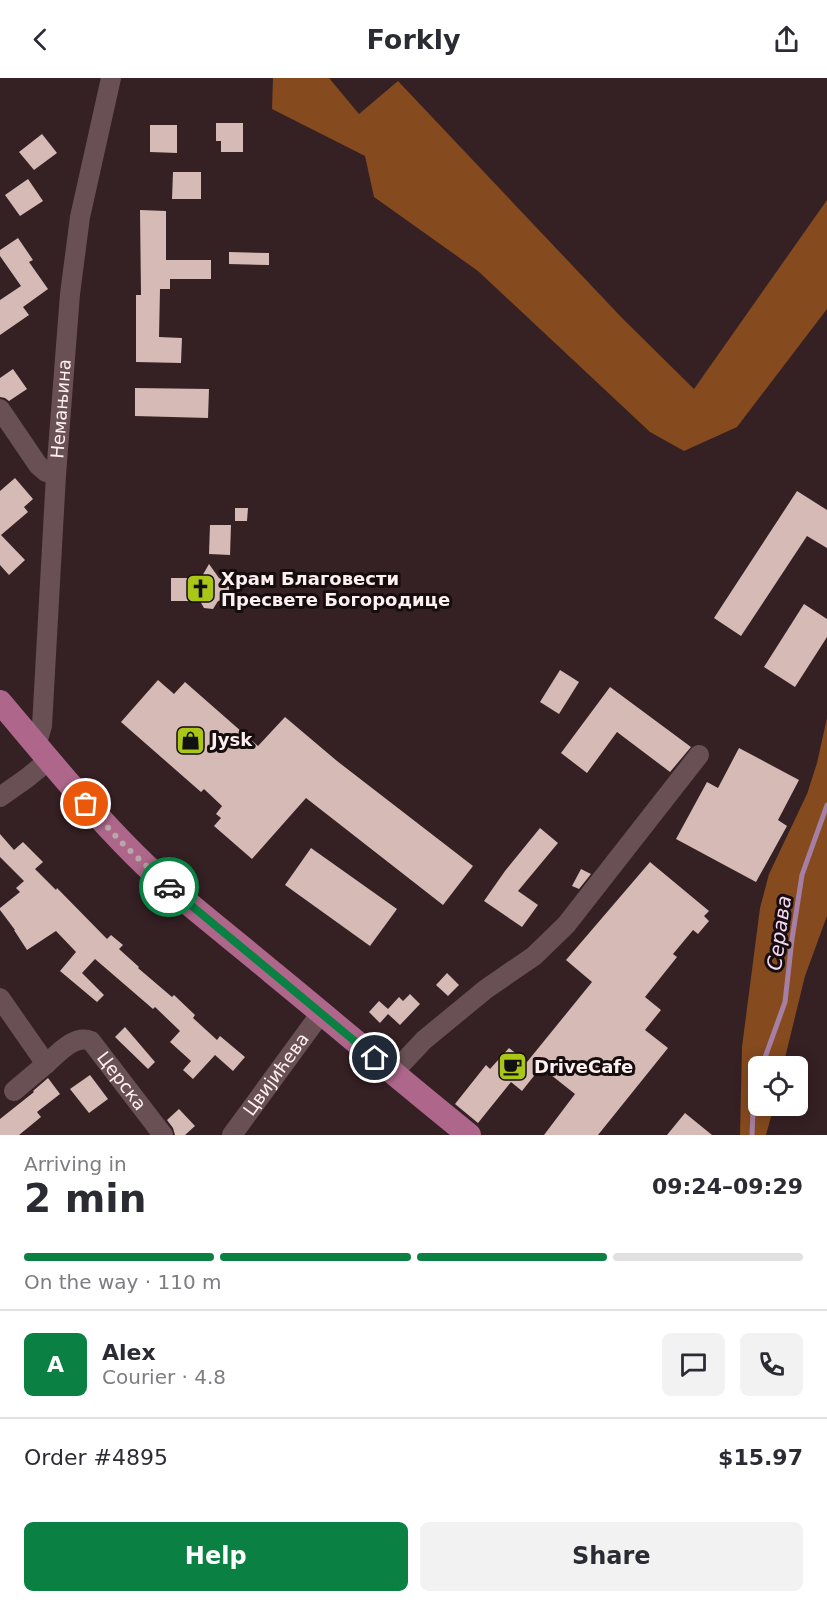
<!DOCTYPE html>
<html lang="en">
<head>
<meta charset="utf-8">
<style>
	:root { --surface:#fff; --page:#f2f2f3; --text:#2b2b33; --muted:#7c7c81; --line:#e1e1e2; --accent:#0b8043 }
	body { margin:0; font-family:"DejaVu Sans",sans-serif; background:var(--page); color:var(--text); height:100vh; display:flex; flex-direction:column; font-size:22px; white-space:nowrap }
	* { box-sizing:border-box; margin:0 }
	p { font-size:20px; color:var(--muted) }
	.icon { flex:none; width:33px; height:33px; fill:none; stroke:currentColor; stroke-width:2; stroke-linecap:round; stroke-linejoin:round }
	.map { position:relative; height:1057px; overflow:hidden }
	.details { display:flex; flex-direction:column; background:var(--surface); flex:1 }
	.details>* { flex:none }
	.controls { position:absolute; left:748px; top:978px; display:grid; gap:12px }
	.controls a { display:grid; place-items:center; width:60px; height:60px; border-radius:9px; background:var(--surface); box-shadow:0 3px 15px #0003; font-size:30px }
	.pin { position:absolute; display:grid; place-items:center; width:51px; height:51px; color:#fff; margin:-26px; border:3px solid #fff; border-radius:50%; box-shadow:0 2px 6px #0007 }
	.courier { position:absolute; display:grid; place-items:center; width:60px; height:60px; margin:-30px; border:4px solid #0b8043; border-radius:50%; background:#fff; color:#222; box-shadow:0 2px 8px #0007 }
	.summary em { font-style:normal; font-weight:700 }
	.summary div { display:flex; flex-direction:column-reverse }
	.summary { display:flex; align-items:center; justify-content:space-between; height:102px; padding:0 24px }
	h1 { font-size:39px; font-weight:700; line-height:45px }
	.bar { display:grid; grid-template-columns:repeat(4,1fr); gap:9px 6px; align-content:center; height:72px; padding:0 24px }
	.bar i { height:8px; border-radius:4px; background:var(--line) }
	.bar .on { background:var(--accent) }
	.bar p { grid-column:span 4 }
	.line { display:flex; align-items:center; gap:15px; padding:0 24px; border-top:2px solid var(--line) }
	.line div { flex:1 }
	.round { display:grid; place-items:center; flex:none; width:63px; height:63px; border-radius:9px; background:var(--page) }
	.action { display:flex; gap:12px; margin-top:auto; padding:12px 24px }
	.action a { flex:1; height:69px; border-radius:9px; background:var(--accent); color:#fff; font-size:24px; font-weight:700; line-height:69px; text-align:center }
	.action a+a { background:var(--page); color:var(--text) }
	header { display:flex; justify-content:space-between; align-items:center; height:78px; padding:0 24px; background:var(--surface); font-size:27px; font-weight:700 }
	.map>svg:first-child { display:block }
</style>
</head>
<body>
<header><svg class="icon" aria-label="back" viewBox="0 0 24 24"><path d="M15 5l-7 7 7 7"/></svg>Forkly<svg class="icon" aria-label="share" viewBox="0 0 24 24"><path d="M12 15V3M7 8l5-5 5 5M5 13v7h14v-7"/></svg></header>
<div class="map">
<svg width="827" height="1057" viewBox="0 0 827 1057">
	<rect width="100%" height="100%" fill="#352024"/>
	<!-- forest -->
	<g fill="#854a1e">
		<path d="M273,0H329L359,36L398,3L622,240L694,311L827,122V231L737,349L684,373L650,354L478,193L374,119L365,78L272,31Z"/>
		<path d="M827,640V838L805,898L783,988H759V1028H774L766,1057H740L742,969L760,830L769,796L807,716L817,685Z"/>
	</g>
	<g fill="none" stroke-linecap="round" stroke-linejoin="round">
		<!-- stream -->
		<g stroke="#a67fa4" stroke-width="5">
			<path d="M762,988L785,924L792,861L802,797L827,727"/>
			<path d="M752,1057L754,1010L759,996"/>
		</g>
	</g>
	<!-- building -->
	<g fill="#d5bab5">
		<path d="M216,45H243V74H221V63H216Z"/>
		<path d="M150,47H177V75L150,74Z"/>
		<path d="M42,56L57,75L34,92L19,74Z"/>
		<path d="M173,94H201V121H172Z"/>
		<path d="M28,101L43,123L20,138L5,117Z"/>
		<path d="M140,132L166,133V182H211V201H170V211H160L159,259L182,260L181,285L136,284V217H141Z"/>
		<path d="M18,160L33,182L29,184L48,211L23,229L29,237L0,257V222L21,208L0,178V172Z"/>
		<path d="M229,174L269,175V187L229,186Z"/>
		<path d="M13,291L27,311L9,323L5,320L0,319V300Z"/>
		<path d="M135,310L209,311L208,340L135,338Z"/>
		<path d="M15,400L33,421L24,429L28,434L1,457L25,482L9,497L0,487V413Z"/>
		<path d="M797,413L827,432V470L807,458L741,558L714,540Z"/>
		<path d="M235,430H248L247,443H235Z"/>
		<path d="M210,447H231L230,477L209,476Z"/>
		<path d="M209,486L219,500L224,503L229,508V515L225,521L218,523L213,531L204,530L200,523H171V500H201Z"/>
		<path d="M804,526L827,541V559L795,609L764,589Z"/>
		<path d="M560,592L579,604L559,636L540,624Z"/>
		<path d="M158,602L174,616L185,604L258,668L285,639L337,683L473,788L443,827L306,720L252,781L214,748L221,740L216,736L222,728L204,711L201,714L121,644Z"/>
		<path d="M610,609L691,669L670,694L617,654L587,695L561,675Z"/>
		<path d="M739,670L799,702L778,742L787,748L756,804L676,761L707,704L718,710Z"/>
		<path d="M540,750L558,765L518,813L538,827L522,849L484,823L505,793Z"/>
		<path d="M0,756L14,772L23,764L43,784L35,791L56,812L57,810L107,861L111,857L123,867L119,871L139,889L138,890L172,919L174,917L195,937L193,940L217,962L220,958L245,979L233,993L215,977L193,1001L183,992L191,983L170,964L180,953L155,929L153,931L95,881L82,895L104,917L97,924L60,893L76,874L56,853L27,872L14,852H15L0,832V830L20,814L16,810L24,803L0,779Z"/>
		<path d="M311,770L397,831L370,868L285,807Z"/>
		<path d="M650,784L709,833L704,838L709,843L698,856L693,852L673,876L677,879L645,919L661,932L645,952L668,970L598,1057H544L575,1016L541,989L522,1013L511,1004L478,1045L455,1026L486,987L490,991L509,970L527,984L592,904L566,882Z"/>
		<path d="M581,791L591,796L579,811L572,808Z"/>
		<path d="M447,895L459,907L448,918L436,907Z"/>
		<path d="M410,916L420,926L400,947L388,936L380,945L369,934L379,923L388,931L399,919L403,923Z"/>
		<path d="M125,949L155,984L148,991L115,959Z"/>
		<path d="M90,997L108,1021L89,1035L70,1011Z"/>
		<path d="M48,1000L60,1016L37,1034L41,1039L19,1057H0V1041L34,1014L33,1013Z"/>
		<path d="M179,1031L195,1048L185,1057H175L173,1050L167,1042Z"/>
		<path d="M685,1035L712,1057H667Z"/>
	</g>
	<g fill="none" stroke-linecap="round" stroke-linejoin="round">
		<!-- minor -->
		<g stroke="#685054" stroke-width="20">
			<path d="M0,331L38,387L46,394L56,397"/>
			<path id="s1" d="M34,664L39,658L42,648L56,397L70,216L80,139L111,0"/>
			<path d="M0,719L27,700L49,682"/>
			<path id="s2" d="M0,920L46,986C58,976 74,956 91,963L163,1057"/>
			<path d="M393,995L424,962L486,911L534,878L566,847L699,677"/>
			<path d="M14,1013L46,986"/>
			<path id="s3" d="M232,1057L321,935"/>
		</g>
		<!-- major -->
		<path stroke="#ae678b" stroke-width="24" d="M0,624C44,676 87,729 135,777C178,820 227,856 273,895C339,949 403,1004 469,1057"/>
	</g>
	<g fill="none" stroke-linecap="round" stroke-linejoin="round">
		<!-- done -->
		<path stroke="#b8a7a9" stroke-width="6" stroke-dasharray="0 10.8" d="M86,726L125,768L169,809"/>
		<!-- route -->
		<path stroke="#0b8043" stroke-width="8" d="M169,809L375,980"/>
	</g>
	<!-- icons -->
	<defs>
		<symbol id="church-square" viewBox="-11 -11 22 22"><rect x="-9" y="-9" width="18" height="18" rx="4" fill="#aac717" stroke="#160d0e"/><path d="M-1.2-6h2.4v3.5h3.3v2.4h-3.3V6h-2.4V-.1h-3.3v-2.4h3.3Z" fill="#111"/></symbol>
		<symbol id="shop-square" viewBox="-11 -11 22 22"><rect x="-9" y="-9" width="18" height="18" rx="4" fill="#aac717" stroke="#160d0e"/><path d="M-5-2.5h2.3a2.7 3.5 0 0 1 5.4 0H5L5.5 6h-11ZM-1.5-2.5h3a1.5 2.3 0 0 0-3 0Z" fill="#111"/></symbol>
		<symbol id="cafe-square" viewBox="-11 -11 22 22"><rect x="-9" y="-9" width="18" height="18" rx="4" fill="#aac717" stroke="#160d0e"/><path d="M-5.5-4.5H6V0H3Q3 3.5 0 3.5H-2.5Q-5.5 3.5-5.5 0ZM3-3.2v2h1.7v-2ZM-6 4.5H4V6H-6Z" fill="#111"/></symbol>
	</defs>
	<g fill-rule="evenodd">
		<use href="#church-square" x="184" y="494" width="33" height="33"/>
		<use href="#shop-square" x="174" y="646" width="33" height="33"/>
		<use href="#cafe-square" x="496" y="972" width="33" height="33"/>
	</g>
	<g text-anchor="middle" stroke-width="6" stroke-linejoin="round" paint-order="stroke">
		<!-- street labels -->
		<g font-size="18" fill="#feeff0" stroke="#160d0e">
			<text dy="6" stroke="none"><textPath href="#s1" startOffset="336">Немањина</textPath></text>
			<text dy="6" stroke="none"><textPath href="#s3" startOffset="75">Цвијићева</textPath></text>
			<text dy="6" stroke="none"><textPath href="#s2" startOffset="184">Церска</textPath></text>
		</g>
		<!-- poi labels -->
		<g font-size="18" font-weight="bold" fill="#feeff0" stroke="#160d0e" text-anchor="start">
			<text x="221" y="507">Храм Благовести<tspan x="221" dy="21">Пресвете Богородице</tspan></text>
			<text x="211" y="668">Jysk</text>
			<text x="534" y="995">DriveCafe</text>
		</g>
		<!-- water labels -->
		<g font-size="20" font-style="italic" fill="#f5d8f6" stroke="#160d0e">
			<text transform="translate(779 855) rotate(-82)" y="7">Серава</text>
		</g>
	</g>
</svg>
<div class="controls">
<a><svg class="icon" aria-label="locate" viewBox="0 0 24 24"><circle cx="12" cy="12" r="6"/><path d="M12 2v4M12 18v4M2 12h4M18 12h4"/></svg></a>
</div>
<div class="pin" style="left:86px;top:726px;background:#ea580c"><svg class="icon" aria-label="bag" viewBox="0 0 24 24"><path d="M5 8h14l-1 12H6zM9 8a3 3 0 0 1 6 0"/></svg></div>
<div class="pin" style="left:375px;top:980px;background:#1f2937"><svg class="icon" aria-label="home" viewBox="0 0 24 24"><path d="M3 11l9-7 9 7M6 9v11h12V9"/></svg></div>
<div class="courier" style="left:169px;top:809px"><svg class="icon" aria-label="car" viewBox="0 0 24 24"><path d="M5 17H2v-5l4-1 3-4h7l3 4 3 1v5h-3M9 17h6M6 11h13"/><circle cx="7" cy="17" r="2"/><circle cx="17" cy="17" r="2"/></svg></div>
</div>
<section class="details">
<div class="summary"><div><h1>2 min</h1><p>Arriving in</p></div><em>09:24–09:29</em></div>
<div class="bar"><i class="on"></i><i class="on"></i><i class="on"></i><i></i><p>On the way · 110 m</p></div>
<div class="line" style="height:108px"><b class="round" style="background:var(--accent);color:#fff">A</b><div><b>Alex</b><p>Courier · 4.8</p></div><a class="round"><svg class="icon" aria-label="chat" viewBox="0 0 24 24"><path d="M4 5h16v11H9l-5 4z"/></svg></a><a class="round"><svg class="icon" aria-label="phone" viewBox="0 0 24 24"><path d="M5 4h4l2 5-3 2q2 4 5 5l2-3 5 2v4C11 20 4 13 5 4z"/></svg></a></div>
<div class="line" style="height:78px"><div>Order #4895</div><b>$15.97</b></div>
<div class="action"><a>Help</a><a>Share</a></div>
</section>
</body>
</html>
